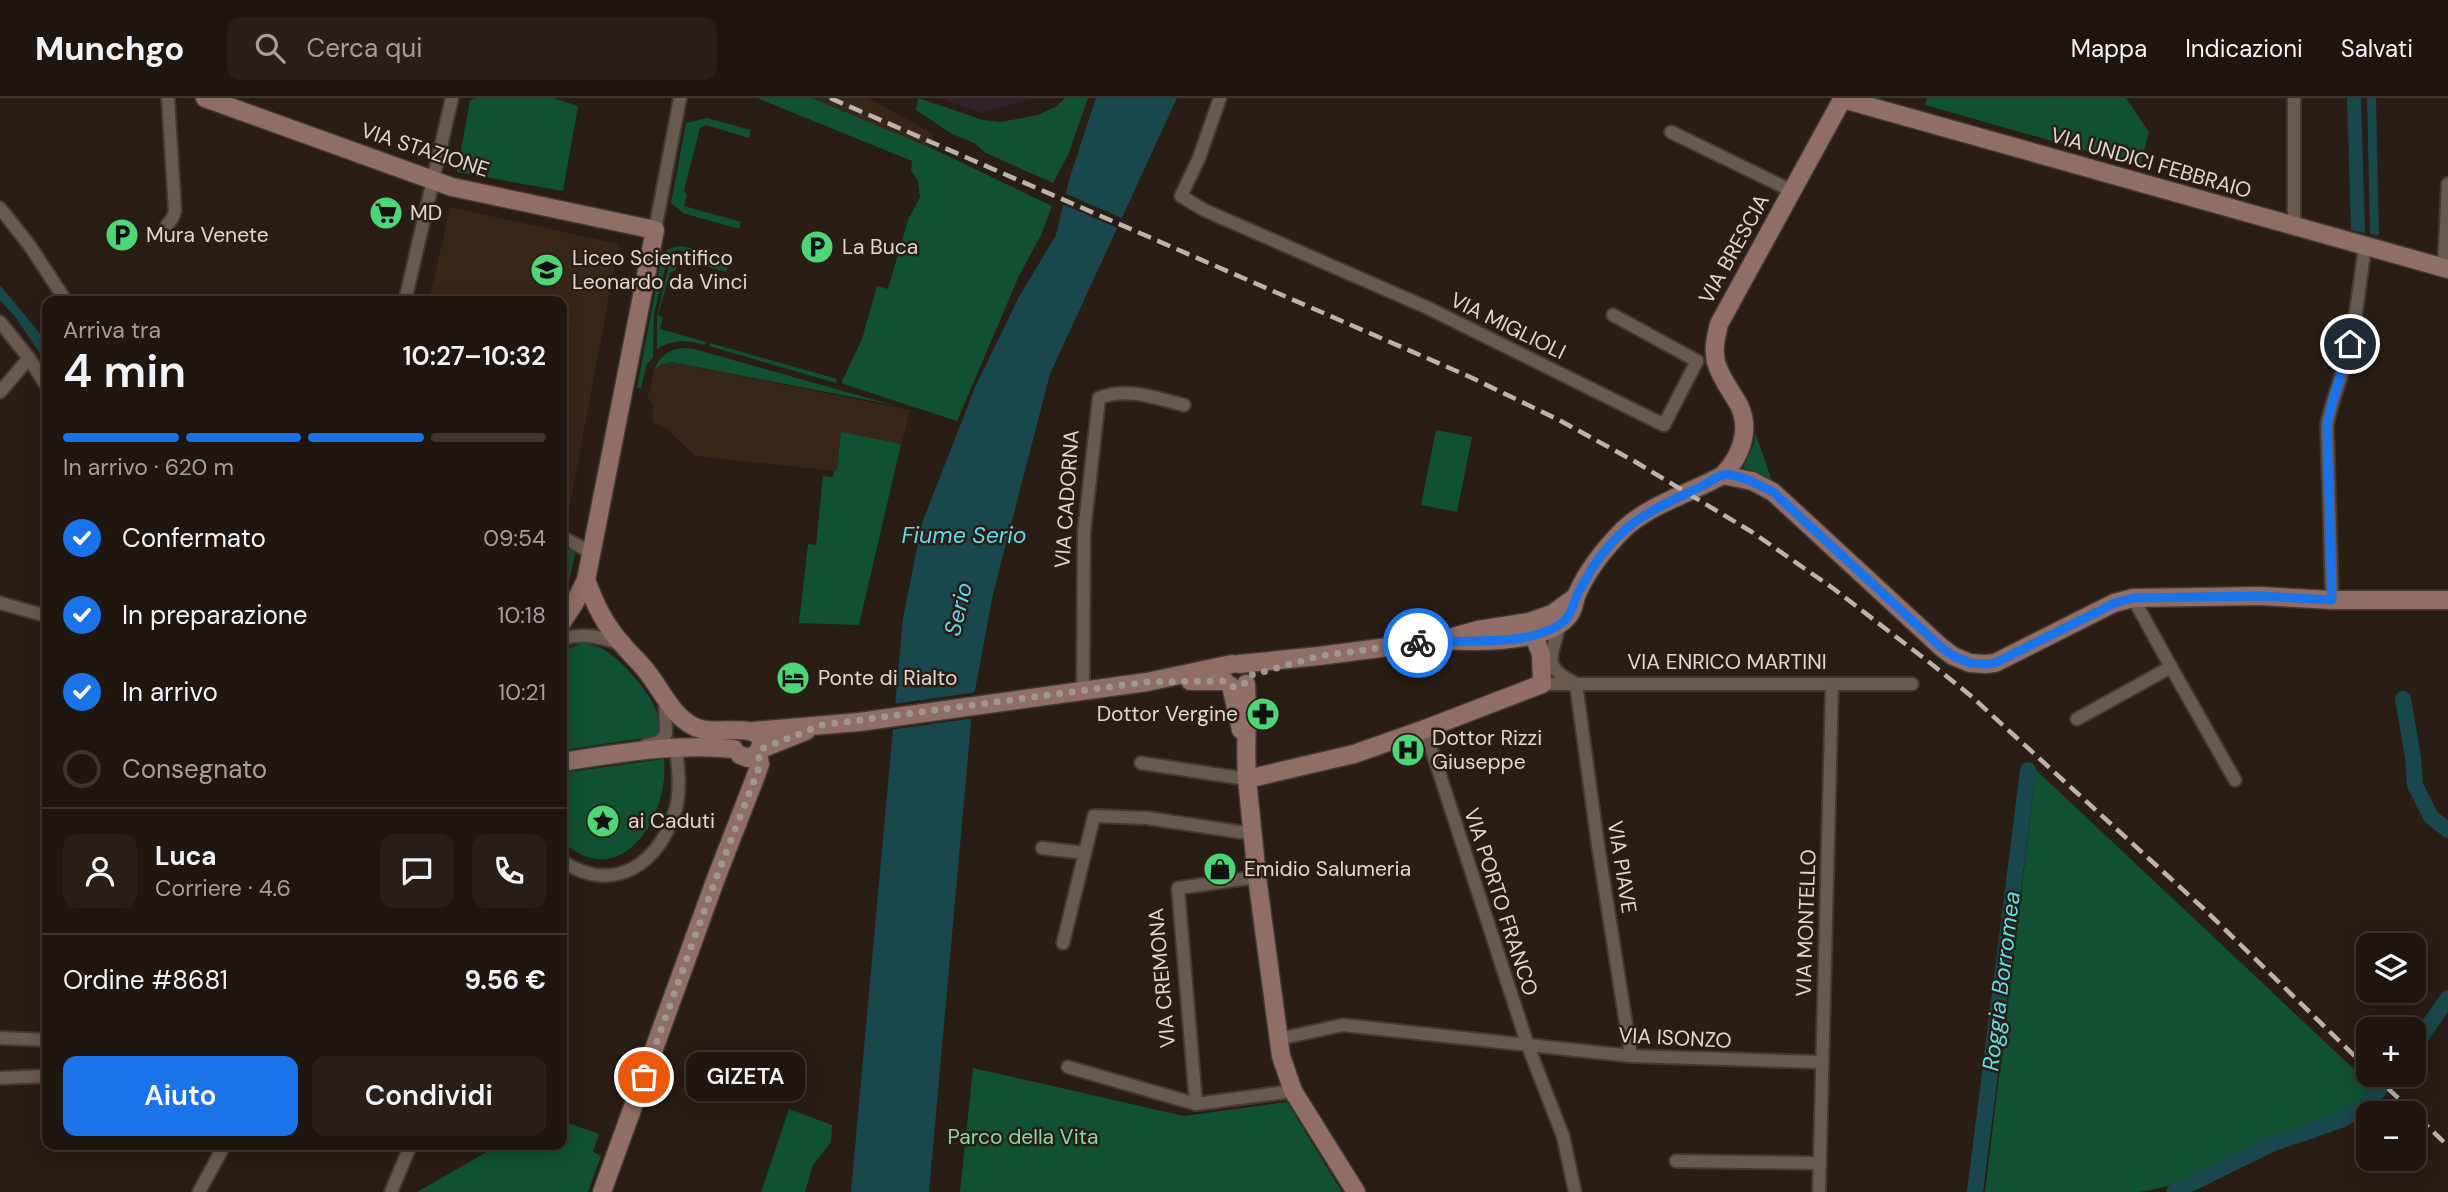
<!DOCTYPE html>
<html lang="it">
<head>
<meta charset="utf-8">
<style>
	:root { --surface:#201610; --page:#281f19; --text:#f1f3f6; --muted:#a29f9f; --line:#3d3530; --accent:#1a73e8 }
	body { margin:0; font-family:"DM Sans",sans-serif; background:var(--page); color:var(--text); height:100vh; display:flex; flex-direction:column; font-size:26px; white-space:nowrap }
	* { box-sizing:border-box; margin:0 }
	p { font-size:23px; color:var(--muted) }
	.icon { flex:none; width:38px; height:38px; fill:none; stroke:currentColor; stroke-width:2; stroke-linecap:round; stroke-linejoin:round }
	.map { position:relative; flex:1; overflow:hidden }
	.drawer { position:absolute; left:42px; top:198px; width:525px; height:854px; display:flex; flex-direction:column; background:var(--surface); border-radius:14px; box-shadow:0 4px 18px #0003,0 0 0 2px var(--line) }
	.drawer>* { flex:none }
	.fabs { position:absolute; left:2356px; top:835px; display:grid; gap:14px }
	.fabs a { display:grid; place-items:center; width:70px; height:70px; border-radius:14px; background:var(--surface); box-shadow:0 4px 18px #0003,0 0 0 2px var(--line); font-size:35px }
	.pin { position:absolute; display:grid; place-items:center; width:60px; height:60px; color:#fff; margin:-30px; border:4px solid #fff; border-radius:50%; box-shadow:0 2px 7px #0007 }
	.courier { position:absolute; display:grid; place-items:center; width:70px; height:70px; margin:-35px; border:5px solid #1a73e8; border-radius:50%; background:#fff; color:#222; box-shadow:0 2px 9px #0007 }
	.bubble { position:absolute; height:49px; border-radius:14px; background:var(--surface); box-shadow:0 4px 18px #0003,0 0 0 2px var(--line); font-size:23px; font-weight:600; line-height:49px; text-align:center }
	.head em { font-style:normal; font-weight:600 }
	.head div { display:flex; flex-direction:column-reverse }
	.head { display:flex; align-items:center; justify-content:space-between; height:119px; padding:0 21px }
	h1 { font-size:46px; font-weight:600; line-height:52px }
	.bar { display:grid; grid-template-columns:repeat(4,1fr); gap:10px 7px; align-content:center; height:84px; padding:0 21px }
	.bar i { height:9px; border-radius:5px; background:var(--line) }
	.bar .on { background:var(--accent) }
	.bar p { grid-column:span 4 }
	.line { display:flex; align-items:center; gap:18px; padding:0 21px; border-top:2px solid var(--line) }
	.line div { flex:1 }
	.round { display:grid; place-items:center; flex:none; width:74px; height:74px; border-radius:14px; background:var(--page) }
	ol { padding:0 21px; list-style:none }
	li { display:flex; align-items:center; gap:21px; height:77px }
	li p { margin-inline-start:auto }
	li .icon { padding:7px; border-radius:50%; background:var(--accent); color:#fff; stroke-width:4 }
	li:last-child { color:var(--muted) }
	li i { width:38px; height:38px; border:4px solid var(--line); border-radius:50% }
	.button { display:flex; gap:14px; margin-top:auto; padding:14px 21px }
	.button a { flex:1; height:80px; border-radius:14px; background:var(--accent); color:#fff; font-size:28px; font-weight:600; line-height:80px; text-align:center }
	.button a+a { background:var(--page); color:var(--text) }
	header { display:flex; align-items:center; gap:42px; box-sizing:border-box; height:98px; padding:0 35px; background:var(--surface); border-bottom:2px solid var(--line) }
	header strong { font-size:33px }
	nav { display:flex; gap:38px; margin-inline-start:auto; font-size:24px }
	.search { width:490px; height:63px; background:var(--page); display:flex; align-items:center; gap:18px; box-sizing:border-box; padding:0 24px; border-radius:14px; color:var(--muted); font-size:26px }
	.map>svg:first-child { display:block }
</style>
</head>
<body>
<header>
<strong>Munchgo</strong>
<div class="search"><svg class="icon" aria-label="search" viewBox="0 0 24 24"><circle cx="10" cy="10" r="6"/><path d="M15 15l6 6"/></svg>Cerca qui</div>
<nav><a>Mappa</a><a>Indicazioni</a><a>Salvati</a></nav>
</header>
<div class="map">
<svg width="2448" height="1094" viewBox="0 0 2448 1094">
	<rect width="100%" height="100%" fill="#2a1d15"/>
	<!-- industrial -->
	<path fill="#33212a" d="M941,0H1035L981,15Z"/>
	<!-- built -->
	<g fill="#37261a">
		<path d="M812,0H868L934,36L929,49Z"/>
		<path d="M450,109L619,146L566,428L562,426V203H429Z"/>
		<path d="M672,264L910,312L892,385L834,379V373L695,358L667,331L652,324L653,306L647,300L654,273L661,266Z"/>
	</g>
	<!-- green -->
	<g fill="#0f5132">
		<path d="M476,0H553L578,8L563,93L457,74L470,2Z"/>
		<path d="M757,0H812L929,49L1052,108L1041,137L1018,180L957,323L843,286L842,283L862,241L877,188L888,191L908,122L920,99L918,83L911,72L912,63Z"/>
		<path d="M918,0L983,22L1001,24L1038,17L1057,8L1065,0H1088L1068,57L1053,85L984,54L976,46L952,36L916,12Z"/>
		<path d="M1927,0H2126L2149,34L2140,68L1925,7Z"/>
		<path d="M707,20L751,32L749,40L706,27L700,30L684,92L687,97L684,108L741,124L739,131L683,115L671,105L686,25Z"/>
		<path d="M680,148L696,151L695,155L677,152L668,158L654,216L653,259L647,266L641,290H637L662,157L668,151Z"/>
		<path d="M679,158L729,167L726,174L679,161L676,172L670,175L658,217L663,220L660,231L706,244L705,247C687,242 673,241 657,251V218L670,162L673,159Z"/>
		<path d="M710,245L837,281L836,285L709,248Z"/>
		<path d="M683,250L694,251L893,307L672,264L661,266L654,273C659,258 668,252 683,250Z"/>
		<path d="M1436,332L1472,339L1457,414L1421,407Z"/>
		<path d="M841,334L901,346L859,527L799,525L808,446L816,447L823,378L833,379L834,373H837Z"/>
		<path d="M1755,334L1772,383L1758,376L1742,372L1754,346Z"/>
		<path d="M562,440L577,447L565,502L562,507Z"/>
		<path d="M583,545C588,546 594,547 599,549C619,558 651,595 657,615C659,622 658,630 658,638L562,652V553Z"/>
		<path d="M664,661C670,717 621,798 562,743V675Z"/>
		<path d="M2036,672L2374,990C2347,1022 2306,1028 2269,1044C2226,1062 2185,1088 2139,1094H1985Z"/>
		<path d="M973,970L1184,1018L1287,1004L1342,1094H960Z"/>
		<path d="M789,1011L832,1027L831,1044L813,1067L805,1094H761Z"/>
		<path d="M562,1023L599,1036L593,1054L601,1058L588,1094H417L499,1047L562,1046Z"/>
	</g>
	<!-- water -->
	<g fill="#18474c">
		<path d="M1096,0H1177L1050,276L993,496L973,603L929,1094H851L903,520L922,425L976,287L1019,199L1056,137L1069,82Z"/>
		<path d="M2347,0H2361L2365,135L2351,132Z"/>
		<path d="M2367,0H2376L2379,138L2370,136Z"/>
		<path d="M0,187L47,244V266L16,220L0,202Z"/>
	</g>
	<!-- pier -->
	<g fill="#2a1d15">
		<path d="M1062,94L1126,122L1122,132L1060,105Z"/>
		<path d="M978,594L975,620L889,632L892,606Z"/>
	</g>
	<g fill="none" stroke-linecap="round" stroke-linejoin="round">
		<!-- canal -->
		<g stroke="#18474c" stroke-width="16">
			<path d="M2403,601L2413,659L2415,687L2431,719L2448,732"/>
			<path d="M2413,950L2448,900"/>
			<path d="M1975,1094L2028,672"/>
			<path d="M2174,1094L2269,1047L2341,1022L2365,1008L2393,976"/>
		</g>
		<defs>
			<g id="street">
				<path d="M1220,0L1199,60L1181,98L1204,112L1428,210L1664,327L1697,263"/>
				<path d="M2294,0V129"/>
				<path d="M1671,34L1792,93"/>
				<path d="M0,110L30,148L66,203"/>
				<path d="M167,127L172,121L175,113L168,0"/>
				<path d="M655,132L680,0"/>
				<path d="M2444,170L2448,86"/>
				<path d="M405,203L452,0"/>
				<path d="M1613,217L1697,263"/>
				<path d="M0,224L29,260L47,289"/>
				<path d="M0,294L29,260"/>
				<path d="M562,439L592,455"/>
				<path d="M2332,502L2327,327C2332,300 2344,275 2350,247C2357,215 2360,181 2365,149"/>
				<path d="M0,505L47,518"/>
				<path d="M1559,527C1554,556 1539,567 1573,584"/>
				<path d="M562,541C584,534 600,539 622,546"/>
				<path d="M2171,569L2235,682"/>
				<path d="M1542,586H1912"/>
				<path d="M1576,586L1598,747L1631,958"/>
				<path d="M1083,593L1084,434L1099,300C1128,289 1155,300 1184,307"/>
				<path d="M2077,621L2171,569L2133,500"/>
				<path d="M1425,631L1528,948L1563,1038L1575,1094"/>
				<path d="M646,647L659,644L666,636L665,602"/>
				<path d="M1141,665L1247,681"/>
				<path d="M1042,750L1085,755"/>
				<path d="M562,763C614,798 661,765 676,710C681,690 678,670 676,650"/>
				<path d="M1063,845L1094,718L1147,720L1253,736"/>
				<path d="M0,940L47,942"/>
				<path d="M1278,941L1343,927L1631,958L1821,964"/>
				<path d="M1068,969L1196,1006L1293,993"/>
				<path d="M0,980L47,978"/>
				<path d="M1196,1006L1178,790L1257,779"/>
				<path d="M1676,1063L1820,1065"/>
				<path d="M199,1094L225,1046"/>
				<path d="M391,1094L411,1046"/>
				<path d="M1819,1094L1832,587"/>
			</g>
			<g id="secondary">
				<path d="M205,0L452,89L655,132L586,482L574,506L562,524"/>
				<path d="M1843,1L2448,171"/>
				<path d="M1723,377L1752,383L1773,394L1941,549L1953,558L1970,565L1985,566L1995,565L2114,505L2133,500L2260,498L2332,502H2448"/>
				<path d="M586,482C595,506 605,528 623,547C631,557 641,565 648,575C662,593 672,617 693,628C715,640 753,622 762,643L758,655L748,660L740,657"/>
				<path d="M1442,542C1475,544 1549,546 1570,516C1574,510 1574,503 1577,496C1587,473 1606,449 1624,431C1649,407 1693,394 1723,377C1741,358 1751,332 1739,307C1731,293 1720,279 1716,264C1713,250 1716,239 1719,226L1843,0"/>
				<path d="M1239,566L1319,558L1442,542L1478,532L1529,524L1552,516L1574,500"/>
				<path d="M1190,583H1225"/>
				<path d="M1246,586C1248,618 1245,649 1247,681L1257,779L1281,958L1293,993L1356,1094"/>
				<path d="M1231,588L1241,632"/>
				<path d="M754,633L859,624L1147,584L1232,566"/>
				<path d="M761,651L806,633"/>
				<path d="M562,664C618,655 677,645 734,651"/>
				<path d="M1247,681L1354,656L1425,631L1542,586L1541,556L1533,536"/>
				<path d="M602,1094L715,783L755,680L760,666L758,655"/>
			</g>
		</defs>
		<!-- street casing -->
		<use href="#street" stroke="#433934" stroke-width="16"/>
		<!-- secondary casing -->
		<use href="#secondary" stroke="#433934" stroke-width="21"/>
		<!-- street -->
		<use href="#street" stroke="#695a50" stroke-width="12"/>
		<!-- secondary -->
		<use href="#secondary" stroke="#906d66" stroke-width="18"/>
		<!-- rail -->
		<g stroke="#bdb3ad" stroke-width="4.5" stroke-dasharray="14 7" stroke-linecap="butt">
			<path d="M830,0L1468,278L1559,322L1634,363L1752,434L1834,491L1934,568L1971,598L2204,811L2368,971"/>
			<path d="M2373,976L2448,1048"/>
		</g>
	</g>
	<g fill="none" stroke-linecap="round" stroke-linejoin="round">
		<!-- done -->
		<path stroke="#a0968f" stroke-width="7" stroke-dasharray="0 12.6" d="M644,979L715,783L757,675L760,666L758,655L761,651L822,627L1147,584L1225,583C1233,593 1245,591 1248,578L1319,558L1418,545"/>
		<!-- route -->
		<path stroke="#1a73e8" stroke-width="9" d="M1418,545C1459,540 1523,550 1559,527C1572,519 1572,507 1578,495C1582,488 1587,480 1591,472C1623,422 1653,412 1704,387C1710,384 1717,378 1723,377C1736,374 1761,388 1773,394L1941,549L1953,558L1970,565L1985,566L1995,565L2115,505L2133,500L2260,498L2332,502L2327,327C2332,299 2343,273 2350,246"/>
	</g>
	<!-- icons -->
	<defs>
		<symbol id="supermarket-disc" viewBox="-11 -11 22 22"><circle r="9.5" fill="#4cd676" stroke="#2a1d15"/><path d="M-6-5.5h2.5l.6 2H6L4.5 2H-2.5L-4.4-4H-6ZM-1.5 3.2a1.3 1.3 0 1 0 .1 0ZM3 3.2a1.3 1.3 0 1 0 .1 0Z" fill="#111"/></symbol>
		<symbol id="parking-disc" viewBox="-11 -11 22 22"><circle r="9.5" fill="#4cd676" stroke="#2a1d15"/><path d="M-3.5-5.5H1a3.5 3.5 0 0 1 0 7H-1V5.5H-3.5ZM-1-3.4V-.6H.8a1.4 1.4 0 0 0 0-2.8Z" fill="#111"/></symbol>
		<symbol id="school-disc" viewBox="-11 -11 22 22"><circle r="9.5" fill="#4cd676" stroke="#2a1d15"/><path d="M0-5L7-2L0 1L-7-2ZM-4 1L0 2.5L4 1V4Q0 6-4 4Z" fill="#111"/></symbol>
		<symbol id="hotel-disc" viewBox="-11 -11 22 22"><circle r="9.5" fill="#4cd676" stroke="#2a1d15"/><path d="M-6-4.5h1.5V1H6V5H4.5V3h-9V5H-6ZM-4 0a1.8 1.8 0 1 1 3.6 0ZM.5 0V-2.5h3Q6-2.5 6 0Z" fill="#111"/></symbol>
		<symbol id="pharmacy-disc" viewBox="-11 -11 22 22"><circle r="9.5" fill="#4cd676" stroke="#2a1d15"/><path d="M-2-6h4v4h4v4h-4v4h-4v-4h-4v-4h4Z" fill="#111"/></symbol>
		<symbol id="hospital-disc" viewBox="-11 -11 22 22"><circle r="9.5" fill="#4cd676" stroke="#2a1d15"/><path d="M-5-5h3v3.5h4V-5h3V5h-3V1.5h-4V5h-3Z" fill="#111"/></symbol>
		<symbol id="sight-disc" viewBox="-11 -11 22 22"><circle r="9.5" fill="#4cd676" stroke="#2a1d15"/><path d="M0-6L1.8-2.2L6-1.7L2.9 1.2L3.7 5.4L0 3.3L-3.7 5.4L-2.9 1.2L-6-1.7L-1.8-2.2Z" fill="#111"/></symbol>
		<symbol id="shop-disc" viewBox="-11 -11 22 22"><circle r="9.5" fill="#4cd676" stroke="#2a1d15"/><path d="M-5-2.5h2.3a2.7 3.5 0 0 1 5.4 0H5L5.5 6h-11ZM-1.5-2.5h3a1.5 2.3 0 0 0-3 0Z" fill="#111"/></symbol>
	</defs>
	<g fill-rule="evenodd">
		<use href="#supermarket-disc" x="367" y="96" width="38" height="38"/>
		<use href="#parking-disc" x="103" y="118" width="38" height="38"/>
		<use href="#parking-disc" x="798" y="130" width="38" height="38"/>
		<use href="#school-disc" x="528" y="153" width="38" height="38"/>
		<use href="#hotel-disc" x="774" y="561" width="38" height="38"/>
		<use href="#pharmacy-disc" x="1244" y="597" width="38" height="38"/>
		<use href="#hospital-disc" x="1389" y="633" width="38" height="38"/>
		<use href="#sight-disc" x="584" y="704" width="38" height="38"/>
		<use href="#shop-disc" x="1201" y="752" width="38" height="38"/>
	</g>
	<g text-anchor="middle" stroke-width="5" stroke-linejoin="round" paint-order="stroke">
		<!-- street labels -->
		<g font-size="21" fill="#e0d7d1" stroke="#2a1d15">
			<text transform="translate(425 52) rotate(18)" y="7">VIA STAZIONE</text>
			<text transform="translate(2151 65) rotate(16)" y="7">VIA UNDICI FEBBRAIO</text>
			<text transform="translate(1734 151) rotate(-61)" y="7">VIA BRESCIA</text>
			<text transform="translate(1508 228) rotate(26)" y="7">VIA MIGLIOLI</text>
			<text transform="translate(1067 401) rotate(-86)" y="7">VIA CADORNA</text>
			<text x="1727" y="571">VIA ENRICO MARTINI</text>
			<text transform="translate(1622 769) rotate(81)" y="7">VIA PIAVE</text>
			<text transform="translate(1501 804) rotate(72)" y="7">VIA PORTO FRANCO</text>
			<text transform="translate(1806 825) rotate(-88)" y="7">VIA MONTELLO</text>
			<text transform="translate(1162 880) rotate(-95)" y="7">VIA CREMONA</text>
			<text transform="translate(1675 940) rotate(3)" y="7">VIA ISONZO</text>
		</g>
		<!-- poi labels -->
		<g font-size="21" fill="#e0d7d1" stroke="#2a1d15" text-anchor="start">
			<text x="410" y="122">MD</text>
			<text x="146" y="144">Mura Venete</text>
			<text x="842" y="156">La Buca</text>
			<text x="572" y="167">Liceo Scientifico<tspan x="572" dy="24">Leonardo da Vinci</tspan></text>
			<text x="818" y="587">Ponte di Rialto</text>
			<text x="1238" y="623" text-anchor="end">Dottor Vergine</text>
			<text x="1432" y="647">Dottor Rizzi<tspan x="1432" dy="24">Giuseppe</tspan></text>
			<text x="628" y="730">ai Caduti</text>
			<text x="1244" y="778">Emidio Salumeria</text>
		</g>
		<!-- park labels -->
		<g font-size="21" fill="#81dca8" stroke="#2a1d15">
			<text x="1023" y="1046">Parco della Vita</text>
		</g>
		<!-- water labels -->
		<g font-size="23" font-style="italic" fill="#5cdfec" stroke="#2a1d15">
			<text x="964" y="445">Fiume Serio</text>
			<text transform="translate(958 511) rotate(-76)" y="8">Serio</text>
			<text transform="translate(2001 883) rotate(-83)" y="8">Roggia Borromea</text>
		</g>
	</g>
</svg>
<div class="fabs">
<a><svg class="icon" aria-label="layers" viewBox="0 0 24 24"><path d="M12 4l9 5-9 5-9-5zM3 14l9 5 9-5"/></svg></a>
<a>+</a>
<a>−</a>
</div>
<div class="pin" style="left:644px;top:979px;background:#ea580c"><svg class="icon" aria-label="bag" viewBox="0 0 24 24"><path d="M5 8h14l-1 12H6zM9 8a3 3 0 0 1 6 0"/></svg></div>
<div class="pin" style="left:2350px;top:246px;background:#1f2937"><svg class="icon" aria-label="home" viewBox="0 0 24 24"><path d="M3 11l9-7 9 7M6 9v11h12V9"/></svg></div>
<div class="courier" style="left:1418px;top:545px"><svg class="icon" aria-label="bike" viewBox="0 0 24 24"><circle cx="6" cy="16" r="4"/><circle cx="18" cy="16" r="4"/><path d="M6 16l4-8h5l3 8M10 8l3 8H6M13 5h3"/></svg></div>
<div class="bubble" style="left:686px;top:954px;width:119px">GIZETA</div>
<section class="drawer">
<div class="head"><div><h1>4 min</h1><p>Arriva tra</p></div><em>10:27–10:32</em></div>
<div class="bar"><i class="on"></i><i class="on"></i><i class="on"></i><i></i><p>In arrivo · 620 m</p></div>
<ol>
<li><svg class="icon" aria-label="check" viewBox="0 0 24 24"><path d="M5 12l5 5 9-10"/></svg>Confermato<p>09:54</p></li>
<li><svg class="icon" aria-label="check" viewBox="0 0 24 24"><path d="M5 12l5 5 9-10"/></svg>In preparazione<p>10:18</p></li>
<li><svg class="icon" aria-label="check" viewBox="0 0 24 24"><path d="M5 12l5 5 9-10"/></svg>In arrivo<p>10:21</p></li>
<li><i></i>Consegnato</li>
</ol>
<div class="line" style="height:126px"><a class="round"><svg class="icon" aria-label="person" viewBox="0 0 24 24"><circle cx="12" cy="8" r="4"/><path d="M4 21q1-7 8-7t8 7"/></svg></a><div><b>Luca</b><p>Corriere · 4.6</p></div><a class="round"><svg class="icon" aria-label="chat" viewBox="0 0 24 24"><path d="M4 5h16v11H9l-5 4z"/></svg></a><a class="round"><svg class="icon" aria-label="phone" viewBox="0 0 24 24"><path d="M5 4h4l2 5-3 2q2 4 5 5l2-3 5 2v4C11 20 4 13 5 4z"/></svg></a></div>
<div class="line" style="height:91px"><div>Ordine #8681</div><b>9.56 €</b></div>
<div class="button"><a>Aiuto</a><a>Condividi</a></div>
</section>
</div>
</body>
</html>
